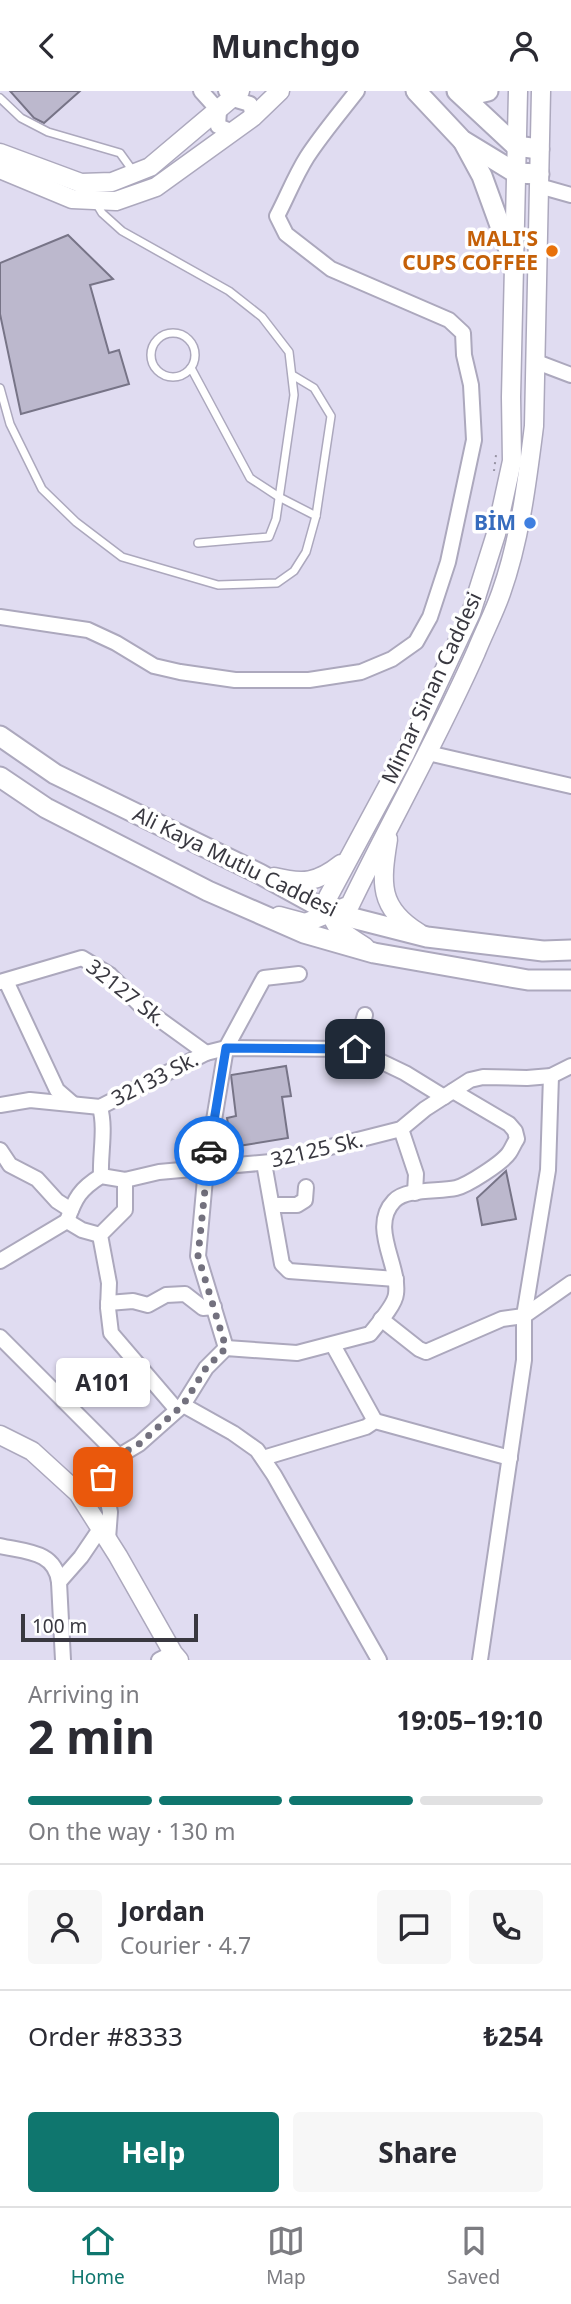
<!DOCTYPE html>
<html lang="en">
<head>
<meta charset="utf-8">
<style>
	:root { --surface:#fff; --page:#f7f7f7; --text:#2b2b33; --muted:#7c7c81; --line:#e1e1e2; --accent:#0f766e }
	body { margin:0; font-family:"Noto Sans",sans-serif; background:var(--page); color:var(--text); height:100vh; display:flex; flex-direction:column; font-size:26px; white-space:nowrap }
	* { box-sizing:border-box; margin:0 }
	p { font-size:23px; color:var(--muted) }
	.icon { flex:none; width:38px; height:38px; fill:none; stroke:currentColor; stroke-width:2; stroke-linecap:round; stroke-linejoin:round }
	.map { position:relative; height:1569px; overflow:hidden }
	.sheet { display:flex; flex-direction:column; background:var(--surface); flex:1 }
	.sheet>* { flex:none }
	.scale { position:absolute; left:21px; bottom:18px; width:177px; box-sizing:border-box; padding-left:7px; border:4px solid #393840; border-top:0; font-size:19px; line-height:24px; white-space:nowrap; color:#393840; -webkit-text-stroke:5px #fff; paint-order:stroke }
	.pin { position:absolute; display:grid; place-items:center; width:60px; height:60px; color:#fff; margin:-30px; border-radius:14px; box-shadow:0 4px 10px #0006 }
	.courier { position:absolute; display:grid; place-items:center; width:70px; height:70px; margin:-35px; border:5px solid #1a73e8; border-radius:50%; background:#fff; color:#222; box-shadow:0 2px 9px #0007 }
	.bubble { position:absolute; height:49px; border-radius:7px; background:var(--surface); box-shadow:0 2px 5px #0004; font-size:23px; font-weight:700; line-height:49px; text-align:center }
	.headline em { font-style:normal; font-weight:700 }
	.headline div { display:flex; flex-direction:column-reverse }
	.headline { display:flex; align-items:center; justify-content:space-between; height:119px; padding:0 28px }
	h1 { font-size:46px; font-weight:700; line-height:52px }
	.bar { display:grid; grid-template-columns:repeat(4,1fr); gap:10px 7px; align-content:center; height:84px; padding:0 28px }
	.bar i { height:9px; border-radius:5px; background:var(--line) }
	.bar .current { background:var(--accent) }
	.bar p { grid-column:span 4 }
	.line { display:flex; align-items:center; gap:18px; padding:0 28px; border-top:2px solid var(--line) }
	.line div { flex:1 }
	.round { display:grid; place-items:center; flex:none; width:74px; height:74px; border-radius:7px; background:var(--page) }
	.button { display:flex; gap:14px; margin-top:auto; padding:14px 28px }
	.button a { flex:1; height:80px; border-radius:7px; background:var(--accent); color:#fff; font-size:28px; font-weight:700; line-height:80px; text-align:center }
	.button a+a { background:var(--page); color:var(--text) }
	header { display:flex; justify-content:space-between; align-items:center; height:91px; padding:0 28px; background:var(--surface); font-size:32px; font-weight:700 }
	.tab-bar { display:flex; justify-content:space-around; align-items:center; height:98px; border-top:2px solid var(--line); background:var(--surface); font-size:19px; color:var(--muted) }
	.tab-bar a { display:grid; justify-items:center; gap:4px }
	.tab-bar .current { color:var(--accent) }
	.map>svg:first-child { display:block }
</style>
</head>
<body>
<header><svg class="icon" aria-label="back" viewBox="0 0 24 24"><path d="M15 5l-7 7 7 7"/></svg>Munchgo<svg class="icon" aria-label="person" viewBox="0 0 24 24"><circle cx="12" cy="8" r="4"/><path d="M4 21q1-7 8-7t8 7"/></svg></header>
<div class="map">
<svg width="571" height="1569" viewBox="0 0 571 1569">
	<rect width="100%" height="100%" fill="#e0dcf1"/>
	<!-- building -->
	<g fill="#bcb8cd" stroke="#777487" stroke-width="2">
		<path d="M10,0H80L44,32L34,27Z"/>
		<path d="M68,144L113,188L90,194L109,262L119,259L129,293L21,323L0,223V172Z"/>
		<path d="M286,975L291,1005L282,1006L288,1047L232,1056L227,1027L236,1025L231,984Z"/>
		<path d="M506,1080L516,1128L482,1134L477,1107Z"/>
	</g>
	<g fill="none" stroke-linecap="round" stroke-linejoin="round">
		<defs>
			<g id="service">
				<path d="M0,7L21,27L48,41L120,62L133,80"/>
				<path d="M96,112L102,122L122,140L229,200L262,226L289,261L294,304L276,428L269,446L198,452"/>
				<circle cx="173" cy="264" r="22"/>
				<path d="M191,277L250,387L279,406L316,425"/>
				<path d="M0,297L10,333L42,398L76,431L122,466L218,494L277,492L294,480L306,461L316,425L331,325L314,297L294,285"/>
			</g>
			<g id="minor">
				<path d="M201,0L219,20L218,35L233,41"/>
				<path d="M226,0L233,8L250,13L253,26"/>
				<path d="M539,95L571,104"/>
				<path d="M534,270L571,284"/>
				<path d="M0,526L88,539L116,552L154,575L180,581L235,589H309L361,581L392,568L416,551L430,526L448,471L474,349L471,294L464,264L463,242L449,229L331,178L286,143L277,125C287,106 295,85 307,66C322,43 340,22 357,0"/>
				<path d="M428,662L571,695"/>
				<path d="M6,890L57,999L72,1012"/>
				<path d="M0,891L82,867L110,884L141,915L206,962"/>
				<path d="M355,958L365,924"/>
				<path d="M0,1014L30,1009L100,1016L206,962L226,957L355,958L405,982L444,1006"/>
				<path d="M100,1016C106,1038 100,1062 101,1085"/>
				<path d="M401,1038L416,1083L415,1102"/>
				<path d="M0,1059L10,1074L37,1088L57,1110L71,1119"/>
				<path d="M264,1072L282,1173L289,1180L396,1188"/>
				<path d="M125,1089V1119L100,1144L109,1192L108,1217L111,1242L177,1319"/>
				<path d="M272,1114H297L305,1109L306,1096"/>
				<path d="M67,1130C75,1107 80,1098 101,1085L125,1089L159,1081L271,1071L401,1038L425,1018L470,989L483,986L527,987L551,985L571,975"/>
				<path d="M67,1130L82,1139L100,1144"/>
				<path d="M0,1170L67,1130"/>
				<path d="M108,1212L133,1210L148,1214L166,1204L185,1203L203,1217L214,1216"/>
				<path d="M381,1228L419,1258L426,1261L502,1228L524,1225L571,1192"/>
				<path d="M0,1246L119,1365"/>
				<path d="M333,1254L375,1330"/>
				<path d="M226,1257L198,1165L206,1077L226,957L264,887L299,883"/>
				<path d="M183,1314L233,1342L257,1359L274,1384L379,1569"/>
				<path d="M263,1367L366,1336L375,1330L510,1367"/>
				<path d="M108,1448L110,1421L103,1386L119,1365L139,1353L183,1314L206,1277L226,1257L297,1262L370,1243C377,1234 395,1214 396,1203C400,1174 369,1136 394,1110C406,1097 439,1101 456,1097C468,1094 502,1072 509,1062C512,1058 514,1052 517,1048L515,1040L509,1033L453,1000"/>
				<path d="M0,1455C26,1461 55,1460 59,1491L81,1466L100,1438"/>
				<path d="M59,1491L63,1569"/>
				<path d="M159,1569L173,1562"/>
				<path d="M480,1569L524,1269V1225L548,1079L551,985"/>
			</g>
			<g id="tertiary">
				<path d="M0,62L81,92L112,91L150,76L240,0"/>
				<path d="M0,78L72,108L116,110L156,96L253,26L280,0"/>
				<path d="M388,748C381,792 378,817 419,842"/>
				<path d="M274,786C303,793 317,792 341,773"/>
				<path d="M279,825L305,832L350,814C391,729 438,647 476,561C484,541 494,522 501,502C520,449 527,390 534,335L541,0"/>
				<path d="M365,856C340,839 332,839 328,806L405,663L471,522L496,443L512,370L511,306L518,0"/>
				<path d="M0,1344L32,1360L78,1402L118,1465L173,1562L179,1569"/>
			</g>
			<g id="secondary">
				<path d="M416,0L462,49L516,82L539,83"/>
				<path d="M457,0L516,55L539,58"/>
				<path d="M463,0L475,3L488,0"/>
				<path d="M463,50L482,85L514,173"/>
				<path d="M0,645L55,683L260,783L329,821L427,846L543,860L571,859"/>
				<path d="M0,686L46,717L208,800L304,842L374,862L528,889H571"/>
			</g>
		</defs>
		<!-- service casing -->
		<use href="#service" stroke="#aca8bd" stroke-width="10"/>
		<!-- minor casing -->
		<use href="#minor" stroke="#aca8bd" stroke-width="18"/>
		<!-- tertiary casing -->
		<use href="#tertiary" stroke="#aca8bd" stroke-width="21"/>
		<!-- secondary casing -->
		<use href="#secondary" stroke="#aca8bd" stroke-width="23"/>
		<!-- path -->
		<path stroke="#9895a4" stroke-width="2" stroke-dasharray="2 5" stroke-linecap="butt" d="M494,380L496,364"/>
		<!-- service -->
		<use href="#service" stroke="#fff" stroke-width="7"/>
		<!-- minor -->
		<use href="#minor" stroke="#fff" stroke-width="14"/>
		<!-- tertiary -->
		<use href="#tertiary" stroke="#fff" stroke-width="18"/>
		<!-- secondary -->
		<use href="#secondary" stroke="#fff" stroke-width="19"/>
	</g>
	<g fill="none" stroke-linecap="round" stroke-linejoin="round">
		<!-- done -->
		<path stroke="#73717e" stroke-width="7" stroke-dasharray="0 12.6" d="M103,1386L119,1364L139,1353L183,1314L206,1277L226,1257L198,1165L209,1060"/>
		<!-- route -->
		<path stroke="#1a73e8" stroke-width="9" d="M209,1060L226,957L355,958"/>
	</g>
	<!-- markers -->
	<circle fill="#e8710a" stroke="#fff" stroke-width="2.5" cx="552" cy="160" r="7"/>
	<circle fill="#3f7fe0" stroke="#fff" stroke-width="2.5" cx="530" cy="432" r="7"/>
	<g text-anchor="middle" stroke-width="7" stroke-linejoin="round" paint-order="stroke">
		<!-- food labels -->
		<g font-size="21" font-weight="bold" fill="#c56008" stroke="#fff" text-anchor="end">
			<text x="538" y="155">MALI'S<tspan x="538" dy="24">CUPS COFFEE</tspan></text>
		</g>
		<!-- shop labels -->
		<g font-size="21" font-weight="bold" fill="#366cbe" stroke="#fff" text-anchor="end">
			<text x="516" y="439">BİM</text>
		</g>
		<!-- street labels -->
		<g font-size="21" fill="#393840" stroke="#fff">
			<text transform="translate(432 597) rotate(-65)" y="7">Mimar Sinan Caddesi</text>
			<text transform="translate(235 771) rotate(26)" y="7">Ali Kaya Mutlu Caddesi</text>
			<text transform="translate(126 902) rotate(38)" y="7">32127 Sk.</text>
			<text transform="translate(155 988) rotate(-27)" y="7">32133 Sk.</text>
			<text transform="translate(317 1059) rotate(-13)" y="7">32125 Sk.</text>
		</g>
	</g>
</svg>
<div class="scale">100 m</div>
<div class="pin" style="left:103px;top:1386px;background:#ea580c"><svg class="icon" aria-label="bag" viewBox="0 0 24 24"><path d="M5 8h14l-1 12H6zM9 8a3 3 0 0 1 6 0"/></svg></div>
<div class="pin" style="left:355px;top:958px;background:#1f2937"><svg class="icon" aria-label="home" viewBox="0 0 24 24"><path d="M3 11l9-7 9 7M6 9v11h12V9"/></svg></div>
<div class="courier" style="left:209px;top:1060px"><svg class="icon" aria-label="car" viewBox="0 0 24 24"><path d="M5 17H2v-5l4-1 3-4h7l3 4 3 1v5h-3M9 17h6M6 11h13"/><circle cx="7" cy="17" r="2"/><circle cx="17" cy="17" r="2"/></svg></div>
<div class="bubble" style="left:56px;top:1267px;width:94px">A101</div>
</div>
<section class="sheet">
<div class="headline"><div><h1>2 min</h1><p>Arriving in</p></div><em>19:05–19:10</em></div>
<div class="bar"><i class="current"></i><i class="current"></i><i class="current"></i><i></i><p>On the way · 130 m</p></div>
<div class="line" style="height:126px"><a class="round"><svg class="icon" aria-label="person" viewBox="0 0 24 24"><circle cx="12" cy="8" r="4"/><path d="M4 21q1-7 8-7t8 7"/></svg></a><div><b>Jordan</b><p>Courier · 4.7</p></div><a class="round"><svg class="icon" aria-label="chat" viewBox="0 0 24 24"><path d="M4 5h16v11H9l-5 4z"/></svg></a><a class="round"><svg class="icon" aria-label="phone" viewBox="0 0 24 24"><path d="M5 4h4l2 5-3 2q2 4 5 5l2-3 5 2v4C11 20 4 13 5 4z"/></svg></a></div>
<div class="line" style="height:91px"><div>Order #8333</div><b>₺254</b></div>
<div class="button"><a>Help</a><a>Share</a></div>
</section>
<nav class="tab-bar">
<a class="current"><svg class="icon" aria-label="home" viewBox="0 0 24 24"><path d="M3 11l9-7 9 7M6 9v11h12V9"/></svg>Home</a>
<a><svg class="icon" aria-label="map" viewBox="0 0 24 24"><path d="M3 6l6-2 6 2 6-2v14l-6 2-6-2-6 2zM9 4v14M15 6v14"/></svg>Map</a>
<a><svg class="icon" aria-label="saved" viewBox="0 0 24 24"><path d="M7 4h10v16l-5-4-5 4z"/></svg>Saved</a>
</nav>
</body>
</html>
